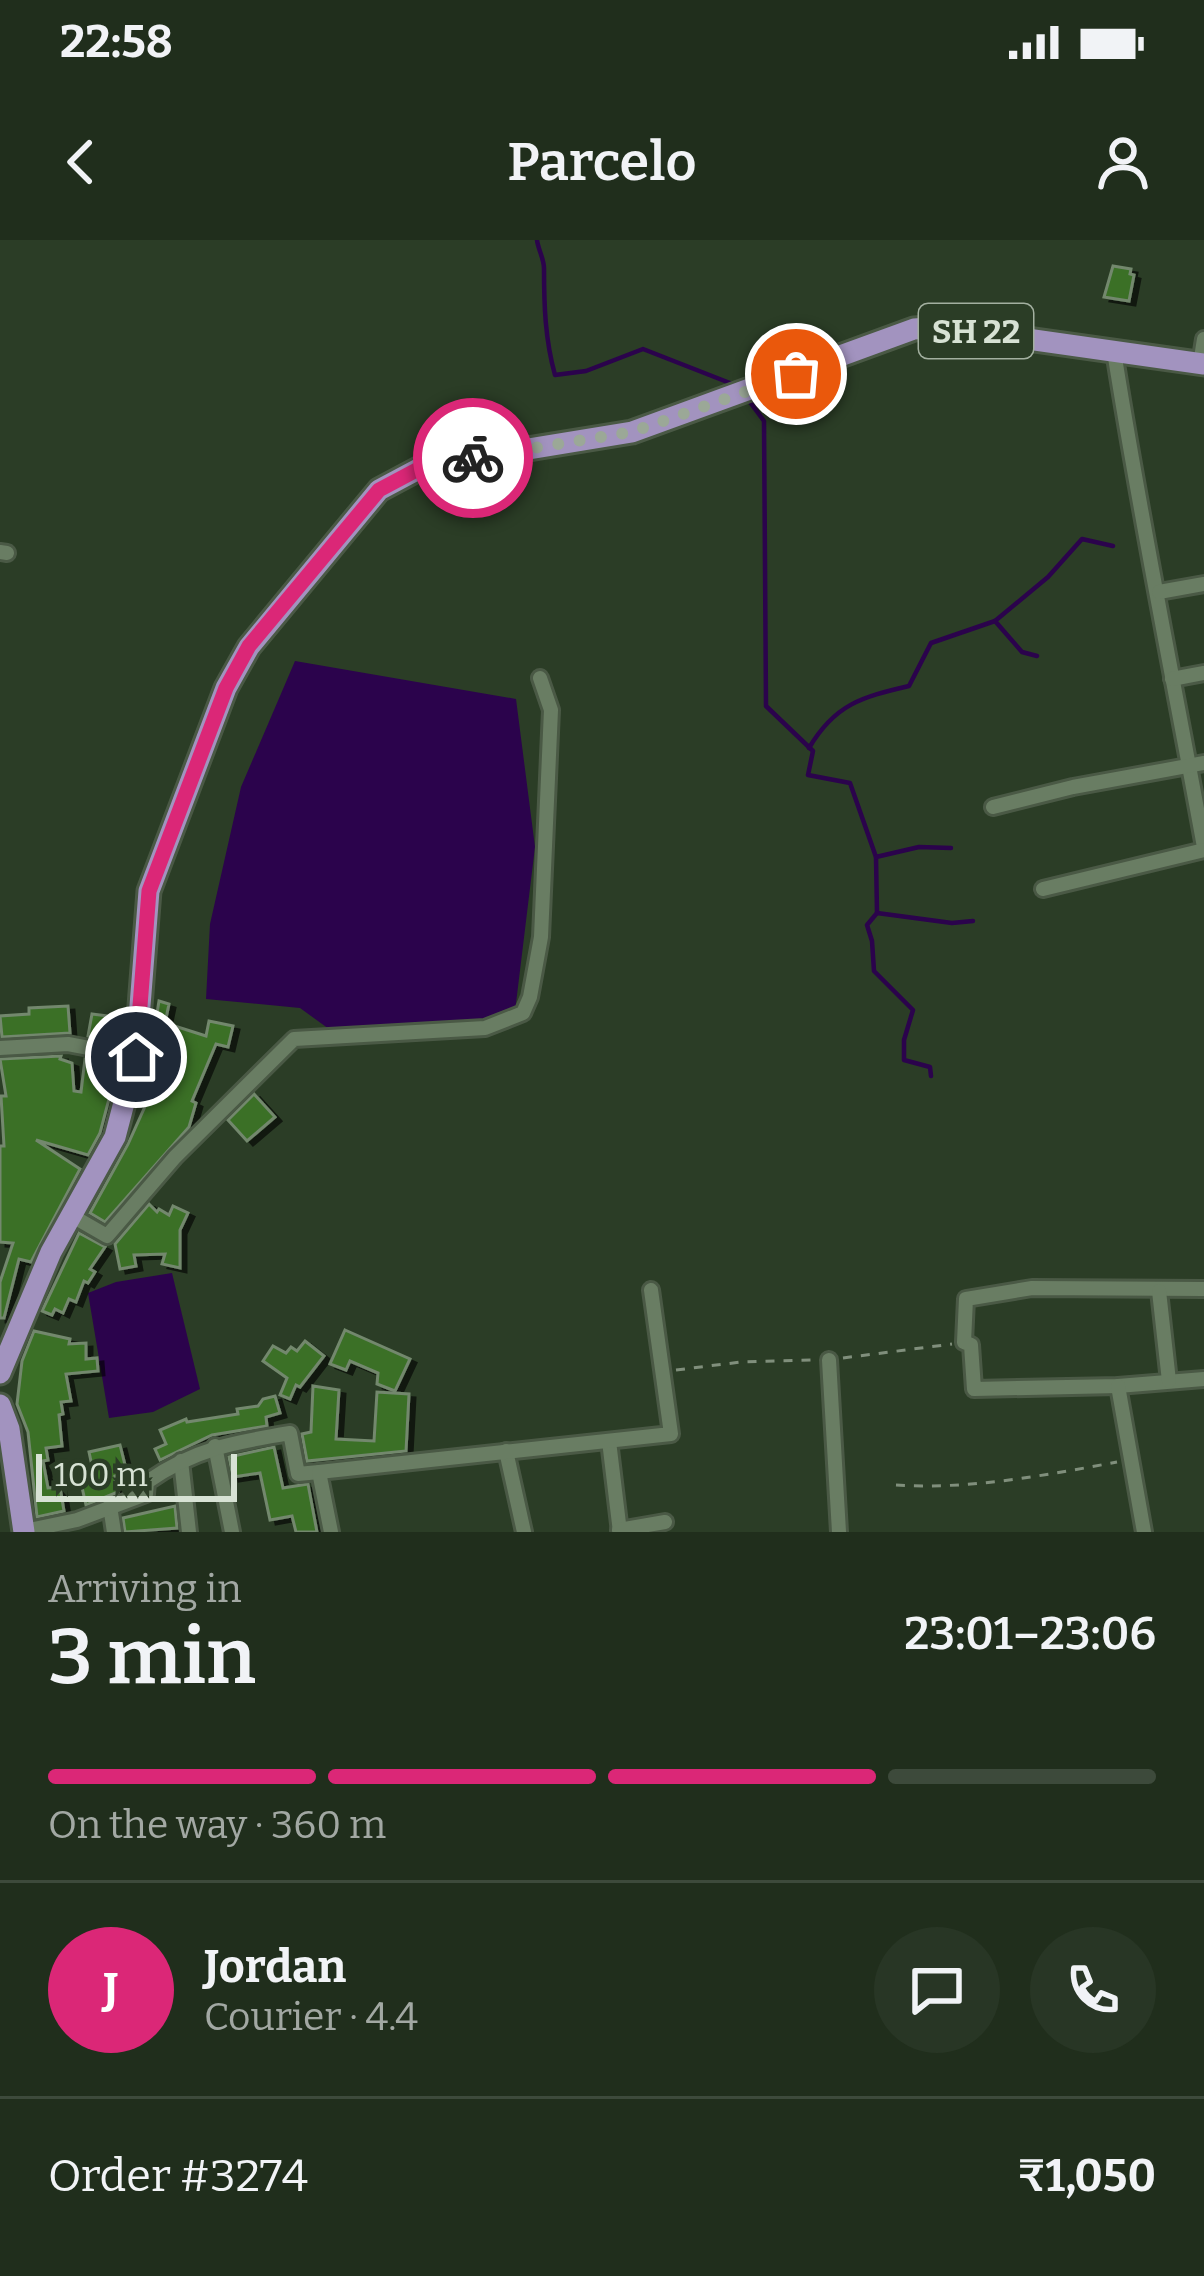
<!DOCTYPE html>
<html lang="en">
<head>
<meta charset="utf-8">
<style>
	:root { --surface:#202e1c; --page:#283625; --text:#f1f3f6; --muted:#a2a8a3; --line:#3d4a3b; --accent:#db2777 }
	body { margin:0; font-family:Bitter,serif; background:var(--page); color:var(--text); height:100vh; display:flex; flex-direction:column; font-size:45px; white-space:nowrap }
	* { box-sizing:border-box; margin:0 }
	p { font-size:39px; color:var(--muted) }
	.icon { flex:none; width:66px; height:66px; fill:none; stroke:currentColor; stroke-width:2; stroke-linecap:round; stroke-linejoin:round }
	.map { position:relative; height:1292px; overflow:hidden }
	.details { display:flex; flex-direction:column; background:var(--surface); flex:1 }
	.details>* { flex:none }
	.scale { position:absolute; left:36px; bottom:30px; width:201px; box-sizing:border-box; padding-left:12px; border:6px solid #d7e2d4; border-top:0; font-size:33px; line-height:42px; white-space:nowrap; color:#d7e2d4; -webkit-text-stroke:9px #2b3d26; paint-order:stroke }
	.pin { position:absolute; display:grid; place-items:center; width:102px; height:102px; color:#fff; margin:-51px; border:6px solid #fff; border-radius:50%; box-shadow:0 3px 12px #0007 }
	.courier { position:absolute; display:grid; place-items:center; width:120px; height:120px; margin:-60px; border:9px solid #db2777; border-radius:50%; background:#fff; color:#222; box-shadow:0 3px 15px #0007 }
	.head em { font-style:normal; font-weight:600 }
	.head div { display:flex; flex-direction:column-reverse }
	.head { display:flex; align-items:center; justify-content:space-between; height:204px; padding:0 48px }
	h1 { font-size:78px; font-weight:600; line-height:90px }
	.bar { display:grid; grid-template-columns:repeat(4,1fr); gap:18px 12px; align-content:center; height:144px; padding:0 48px }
	.bar i { height:15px; border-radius:9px; background:var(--line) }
	.bar .selected { background:var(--accent) }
	.bar p { grid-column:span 4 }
	.line { display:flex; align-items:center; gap:30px; padding:0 48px; border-top:3px solid var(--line) }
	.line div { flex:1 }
	.round { display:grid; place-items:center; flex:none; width:126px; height:126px; border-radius:63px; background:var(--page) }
	.status { display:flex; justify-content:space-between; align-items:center; height:84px; padding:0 60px; background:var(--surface); direction:ltr }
	.status svg { height:33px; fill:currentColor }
	header { display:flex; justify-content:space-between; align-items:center; height:156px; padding:0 48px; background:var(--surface); font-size:54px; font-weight:600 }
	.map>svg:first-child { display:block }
</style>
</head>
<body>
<div class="status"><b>22:58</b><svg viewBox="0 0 49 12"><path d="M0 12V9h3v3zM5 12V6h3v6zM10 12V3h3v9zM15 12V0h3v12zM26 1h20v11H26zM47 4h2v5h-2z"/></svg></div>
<header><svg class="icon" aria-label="back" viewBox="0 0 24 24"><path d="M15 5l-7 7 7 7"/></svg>Parcelo<svg class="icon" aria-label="person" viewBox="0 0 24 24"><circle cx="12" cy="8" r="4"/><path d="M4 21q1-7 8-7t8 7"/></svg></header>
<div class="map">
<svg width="1204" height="1292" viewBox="0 0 1204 1292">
	<defs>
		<filter id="shadow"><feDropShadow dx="6" dy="4" stdDeviation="0" flood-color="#0009"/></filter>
	</defs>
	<rect width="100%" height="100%" fill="#2b3d26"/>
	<!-- water -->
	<g fill="#2b034c">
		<path d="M295,421L516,459L535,607L513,788L329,789L300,768L206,759L210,684L241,547Z"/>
		<path d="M172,1033L200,1149L153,1172L109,1178L88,1053L116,1042Z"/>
	</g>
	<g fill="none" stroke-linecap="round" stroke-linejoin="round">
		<!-- stream -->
		<g stroke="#2b034c" stroke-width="4.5">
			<path d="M537,0C538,9 544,19 544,28C544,65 545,99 555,135L586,131L643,109L735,145"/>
			<path d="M747,158L764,181L766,466L813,511L808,535L850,543L876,617L877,673L867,685L872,701L874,731L913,770L904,800V820L930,827L931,836"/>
			<path d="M995,381L1048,337L1082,299L1113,306"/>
			<path d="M809,508C835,464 862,457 909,446L931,403L995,381L1022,412L1037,416"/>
			<path d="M876,617L919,607L951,608"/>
			<path d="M877,673L952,683L973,681"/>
		</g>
	</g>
	<!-- building -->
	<g fill="#3a7028" stroke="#73886d" stroke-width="3" filter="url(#shadow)">
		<path d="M1113,26L1131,29L1130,34L1134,35L1129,61L1104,57Z"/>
		<path d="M159,761L169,764L165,783L206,796L209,781L233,786L228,807L216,804L192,861L196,863L189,887L105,982L90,973L128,904L161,831L148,828Z"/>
		<path d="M68,766L70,793L2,797L0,776L29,774V768Z"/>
		<path d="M92,774L124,778L122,803L88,796Z"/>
		<path d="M61,816L60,819L72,823L74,851L81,852L85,819L118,825L100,893L88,915L36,900L80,929L31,1022L19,1019L4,1078H0V1042L13,1003L0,1002V906H4L1,856H6L0,819Z"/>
		<path d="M254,854L275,877L247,901L228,880Z"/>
		<path d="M149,964L157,972L159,969L169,975L173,966L188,973L180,990V1028L162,1024L165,1014L134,1015L136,1026L120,1029L115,1004Z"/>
		<path d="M79,993L105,1007L90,1029L95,1032L88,1043L84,1041L76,1062L69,1059L63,1073L55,1069L52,1075L42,1071Z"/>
		<path d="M345,1090L410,1119L395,1151L377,1144L378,1133L350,1121L346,1130L330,1124Z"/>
		<path d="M34,1091L70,1099L69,1104L86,1103V1119L97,1118L98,1131L66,1134L71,1161L61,1162L63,1174L59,1175L62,1206L46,1208L48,1220L43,1221L48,1248L60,1247L64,1271L37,1277L28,1192L17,1164L22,1121Z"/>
		<path d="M305,1101L324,1116L300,1147L296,1145L290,1159L280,1155L287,1138L263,1121L273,1106L286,1113L291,1107L297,1111Z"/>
		<path d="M313,1146L339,1150L336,1199L374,1201L377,1152L409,1154L406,1211L307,1221L302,1194L311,1192Z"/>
		<path d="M275,1156L280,1173L266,1177L267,1186L212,1195L160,1220L155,1209L166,1204L160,1190L186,1179L187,1182L238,1174L237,1169L258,1166L263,1159Z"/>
		<path d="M120,1205L127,1233L115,1236L118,1252L86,1265L81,1243L95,1240L89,1212Z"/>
		<path d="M274,1207L283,1248L308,1244L317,1292H296L292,1276L270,1280L260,1233L233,1237L229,1217Z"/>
		<path d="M175,1266L177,1288L125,1292L123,1278Z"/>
	</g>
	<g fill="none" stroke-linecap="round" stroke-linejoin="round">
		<defs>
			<g id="street">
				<path d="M1114,111C1140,277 1174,442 1204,607"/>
				<path d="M1200,124L1204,99"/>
				<path d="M0,312L7,313"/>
				<path d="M1159,352L1204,344"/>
				<path d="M1172,439L1204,433"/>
				<path d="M993,567L1073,547L1204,523"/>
				<path d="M1043,649L1204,610"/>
				<path d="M0,808L68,804L136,817"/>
				<path d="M74,977L107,996L175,917L294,799L485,788L523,773L530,757L541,697L551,470L540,438"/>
				<path d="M1204,1049L1032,1048L966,1059L964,1102L971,1105L974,1149L1118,1146L1204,1139"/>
				<path d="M1159,1051L1169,1141"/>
				<path d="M829,1120L839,1292"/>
				<path d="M1118,1146L1144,1292"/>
				<path d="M609,1201L620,1292"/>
				<path d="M215,1206L232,1292"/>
				<path d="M506,1211L524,1292"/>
				<path d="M181,1221L189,1292"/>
				<path d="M110,1266L114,1292"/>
				<path d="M619,1290L665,1282"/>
				<path d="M24,1291L77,1280L146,1254L147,1242C194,1209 235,1202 290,1193L298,1234L319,1232"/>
				<path d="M331,1292L319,1232L671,1194L651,1050"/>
			</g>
			<g id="primary">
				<path d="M0,1133L51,1012L115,897L136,817L149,651L226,448L249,407L379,250L424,226L632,192L914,89L943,87L1204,124"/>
				<path d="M0,1165L9,1189L24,1292"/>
			</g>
		</defs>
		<!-- street casing -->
		<use href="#street" stroke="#4a5945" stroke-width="20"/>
		<!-- primary casing -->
		<use href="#primary" stroke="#4a5945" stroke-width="27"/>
		<!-- path -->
		<g stroke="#808f7c" stroke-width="3" stroke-dasharray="9 9" stroke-linecap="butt">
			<path d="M843,1118L952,1104"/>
			<path d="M676,1130L741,1122L815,1120"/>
			<path d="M896,1245C967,1250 1047,1235 1117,1222"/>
		</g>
		<!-- street -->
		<use href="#street" stroke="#697d63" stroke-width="14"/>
		<!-- primary -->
		<use href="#primary" stroke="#a293bf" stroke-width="21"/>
	</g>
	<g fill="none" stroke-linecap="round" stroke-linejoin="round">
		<!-- done -->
		<path stroke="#9ba897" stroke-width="12" stroke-dasharray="0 21.6" d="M473,218L632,192L796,134"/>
		<!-- route -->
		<path stroke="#db2777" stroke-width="15" d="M136,817L149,651L226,448L249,406L379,250L424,226L473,218"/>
	</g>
	<g text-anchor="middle" stroke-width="9" stroke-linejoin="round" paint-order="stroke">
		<!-- shield labels -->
		<rect fill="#2b3d26" stroke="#a3b0a0" stroke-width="3" x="919" y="64" width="114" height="54" rx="9"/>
		<g font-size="33" font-weight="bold" fill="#d7e2d4">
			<text x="976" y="103">SH 22</text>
		</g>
	</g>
</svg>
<div class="scale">100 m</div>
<div class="pin" style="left:796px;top:134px;background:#ea580c"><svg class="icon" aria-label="bag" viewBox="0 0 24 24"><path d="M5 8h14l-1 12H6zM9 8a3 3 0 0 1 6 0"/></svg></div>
<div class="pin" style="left:136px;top:817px;background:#1f2937"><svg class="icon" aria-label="home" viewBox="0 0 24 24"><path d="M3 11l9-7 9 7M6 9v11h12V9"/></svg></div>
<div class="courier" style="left:473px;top:218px"><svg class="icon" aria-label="bike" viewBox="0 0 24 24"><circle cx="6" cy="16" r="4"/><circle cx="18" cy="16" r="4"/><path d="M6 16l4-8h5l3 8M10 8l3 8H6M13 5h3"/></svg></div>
</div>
<section class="details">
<div class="head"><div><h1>3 min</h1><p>Arriving in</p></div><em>23:01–23:06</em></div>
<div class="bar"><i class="selected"></i><i class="selected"></i><i class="selected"></i><i></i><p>On the way · 360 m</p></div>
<div class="line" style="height:216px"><b class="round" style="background:var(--accent);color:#fff">J</b><div><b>Jordan</b><p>Courier · 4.4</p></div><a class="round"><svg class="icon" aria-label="chat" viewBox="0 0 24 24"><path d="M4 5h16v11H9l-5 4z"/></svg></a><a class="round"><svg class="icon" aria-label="phone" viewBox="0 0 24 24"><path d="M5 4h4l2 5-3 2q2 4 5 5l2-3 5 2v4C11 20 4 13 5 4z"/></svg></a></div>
<div class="line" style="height:156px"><div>Order #3274</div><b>₹1,050</b></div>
</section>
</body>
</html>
